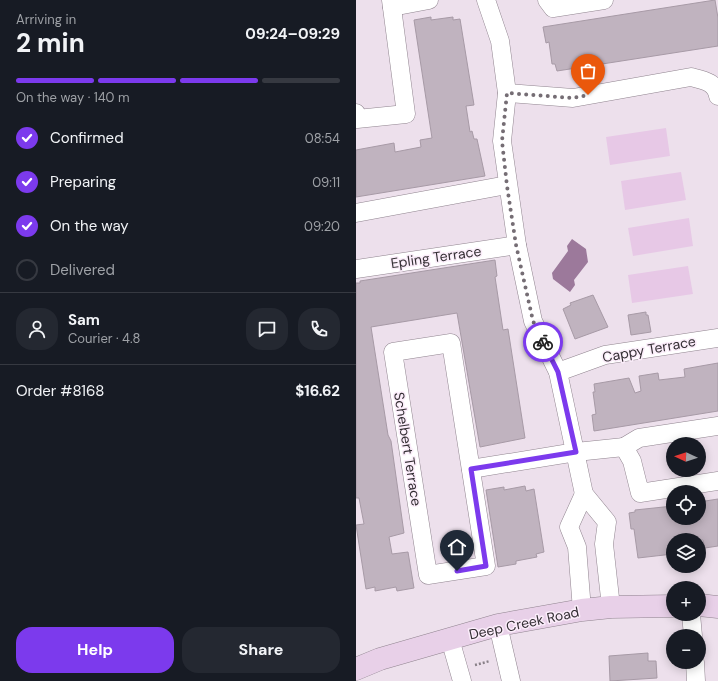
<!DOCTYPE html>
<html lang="en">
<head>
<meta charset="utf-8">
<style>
	:root { --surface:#171b24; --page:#242831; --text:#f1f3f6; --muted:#9ea1a6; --line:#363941; --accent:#7c3aed }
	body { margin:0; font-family:"DM Sans",sans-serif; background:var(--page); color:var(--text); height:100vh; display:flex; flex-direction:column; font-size:15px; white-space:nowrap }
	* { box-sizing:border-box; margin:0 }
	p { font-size:13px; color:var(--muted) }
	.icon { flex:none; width:22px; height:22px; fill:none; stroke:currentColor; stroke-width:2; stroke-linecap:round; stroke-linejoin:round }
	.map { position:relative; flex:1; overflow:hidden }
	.panel { display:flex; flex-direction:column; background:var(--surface); width:356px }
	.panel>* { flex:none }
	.needle { width:26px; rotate:273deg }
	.fabs { position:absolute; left:310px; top:437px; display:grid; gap:8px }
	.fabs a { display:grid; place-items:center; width:40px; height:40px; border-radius:50%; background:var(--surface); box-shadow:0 2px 10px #0003; font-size:20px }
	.pin { position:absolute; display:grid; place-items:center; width:34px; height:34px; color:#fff; margin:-41px -17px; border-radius:50% 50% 50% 0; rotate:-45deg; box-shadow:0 0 4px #0007 }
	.pin .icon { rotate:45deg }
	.courier { position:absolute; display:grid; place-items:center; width:40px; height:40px; margin:-20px; border:3px solid #7c3aed; border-radius:50%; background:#fff; color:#222; box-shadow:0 1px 5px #0007 }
	.headline em { font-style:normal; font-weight:700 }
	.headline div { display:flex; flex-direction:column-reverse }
	.headline { display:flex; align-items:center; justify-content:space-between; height:68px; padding:0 16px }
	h1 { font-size:26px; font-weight:700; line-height:30px }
	.bar { display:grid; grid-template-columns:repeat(4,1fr); gap:6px 4px; align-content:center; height:48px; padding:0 16px }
	.bar i { height:5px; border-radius:3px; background:var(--line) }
	.bar .active { background:var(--accent) }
	.bar p { grid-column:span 4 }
	.line { display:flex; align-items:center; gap:10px; padding:0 16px; border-top:1px solid var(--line) }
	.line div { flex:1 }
	.round { display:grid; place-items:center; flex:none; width:42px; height:42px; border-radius:16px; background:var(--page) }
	ol { padding:0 16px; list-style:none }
	li { display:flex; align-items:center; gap:12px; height:44px }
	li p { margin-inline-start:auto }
	li .icon { padding:4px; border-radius:50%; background:var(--accent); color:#fff; stroke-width:4 }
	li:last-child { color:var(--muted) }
	li i { width:22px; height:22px; border:2px solid var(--line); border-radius:50% }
	.primary-button { display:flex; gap:8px; margin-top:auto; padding:8px 16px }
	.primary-button a { flex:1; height:46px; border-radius:16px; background:var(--accent); color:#fff; font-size:16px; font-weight:700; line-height:46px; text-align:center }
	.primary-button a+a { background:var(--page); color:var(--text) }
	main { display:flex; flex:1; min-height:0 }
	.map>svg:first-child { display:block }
</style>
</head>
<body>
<main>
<section class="panel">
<div class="headline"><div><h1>2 min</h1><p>Arriving in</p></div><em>09:24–09:29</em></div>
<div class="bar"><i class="active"></i><i class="active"></i><i class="active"></i><i></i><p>On the way · 140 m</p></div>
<ol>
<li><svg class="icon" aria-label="check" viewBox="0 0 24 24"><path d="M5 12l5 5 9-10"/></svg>Confirmed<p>08:54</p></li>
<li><svg class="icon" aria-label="check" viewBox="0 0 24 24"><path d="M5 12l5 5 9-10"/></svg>Preparing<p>09:11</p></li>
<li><svg class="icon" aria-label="check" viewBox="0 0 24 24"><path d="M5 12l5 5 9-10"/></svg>On the way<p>09:20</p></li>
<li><i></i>Delivered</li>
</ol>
<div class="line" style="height:72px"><a class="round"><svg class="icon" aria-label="person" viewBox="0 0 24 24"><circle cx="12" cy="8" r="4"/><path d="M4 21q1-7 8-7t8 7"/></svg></a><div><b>Sam</b><p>Courier · 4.8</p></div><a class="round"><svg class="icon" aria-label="chat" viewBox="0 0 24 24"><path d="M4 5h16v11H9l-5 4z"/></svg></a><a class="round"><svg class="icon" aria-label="phone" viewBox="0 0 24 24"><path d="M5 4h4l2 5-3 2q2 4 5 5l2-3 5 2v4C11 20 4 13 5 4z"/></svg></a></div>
<div class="line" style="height:52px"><div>Order #8168</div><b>$16.62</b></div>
<div class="primary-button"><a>Help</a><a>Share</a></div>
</section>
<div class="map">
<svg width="362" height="681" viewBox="0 0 362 681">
	<rect width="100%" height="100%" fill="#ede0ec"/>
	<!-- pitch -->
	<g fill="#e7c8e6">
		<path d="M310,128L314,156L254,165L250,137Z"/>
		<path d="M325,172L330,200L269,210L265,181Z"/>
		<path d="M333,218L337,246L277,256L272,228Z"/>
		<path d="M332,266L337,294L276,303L272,275Z"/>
	</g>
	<!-- water -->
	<path fill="#9c799b" d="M216,239L230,249L232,262L218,280L219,285L214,292L197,279L196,273L212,251L211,246Z"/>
	<!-- building -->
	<g fill="#c0b3bf" stroke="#a79aa6">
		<path d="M359,0L362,18V46L201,71L199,64H196L193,42L190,43L187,27Z"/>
		<path d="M75,17V20L97,17V20L104,19L118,105L110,106L114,132L116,131L118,139H121L129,176L0,197V150L38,143L39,152L65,147L64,140L76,138L58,20Z"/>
		<path d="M139,260L141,276L139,277L147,330L152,329L169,438L124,447L101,313L15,327L32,435L35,441L48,533L33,537L36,554L52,552L58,588L41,591L40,587L19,591V587L10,589L0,525L8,524L3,498H0V283H4V281Z"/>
		<path d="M237,295L252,327L219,339L207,309L215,305L214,303Z"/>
		<path d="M290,312V315H292L295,332L275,335L272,315Z"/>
		<path d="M362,363V411L238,431L236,415L240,414L237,392H239L238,384L273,378L279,393L285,391L283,376L302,373L303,380L329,377L328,369Z"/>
		<path d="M169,486L170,491L178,489L188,552L180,554L181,557L160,561V564L142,567L130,490L148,487V490Z"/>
		<path d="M362,499V546L349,548L347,540H317V554L282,558L278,529H275L273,513L279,512V510L317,506V518H343V502Z"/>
		<path d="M292,653V661H300L301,678L254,681L253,656Z"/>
	</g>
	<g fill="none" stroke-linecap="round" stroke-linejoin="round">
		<defs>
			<g id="street">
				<path d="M130,0L144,41L151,93L146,141L161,245L177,321L202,372L228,494L251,522L248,544L255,607"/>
				<path d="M191,0L197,8L248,0"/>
				<path d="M36,7L73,0"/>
				<path d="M151,93L217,98L335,77C347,80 360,82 362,96"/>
				<path d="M0,113L1,119L50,114L35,0"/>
				<path d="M0,213L151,185"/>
				<path d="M0,269L161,245"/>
				<path d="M95,343L130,566L72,575L37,352Z"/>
				<path d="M202,372L249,355L362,338"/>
				<path d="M362,426L283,438L268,447L276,461L284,493L362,481"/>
				<path d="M115,469L220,452L268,447"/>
				<path d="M226,610L221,547L213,527L228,494"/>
				<path d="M335,614L337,636"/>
				<path d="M142,625L155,681"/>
				<path d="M94,639L106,681"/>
				<path d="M339,662L340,681"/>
			</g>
			<g id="secondary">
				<path d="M343,605L362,607"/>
				<path d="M0,669L24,659L142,625L226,610L255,607L317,606"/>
			</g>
		</defs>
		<!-- street casing -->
		<use href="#street" stroke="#90848f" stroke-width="19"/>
		<!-- secondary casing -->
		<use href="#secondary" stroke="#90848f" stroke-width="23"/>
		<!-- path -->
		<path stroke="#898088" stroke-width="2.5" stroke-dasharray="2 2" stroke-linecap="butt" d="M119,665L134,661"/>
		<!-- street -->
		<use href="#street" stroke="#fff" stroke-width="18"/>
		<!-- secondary -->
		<use href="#secondary" stroke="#e8d0e8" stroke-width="22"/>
	</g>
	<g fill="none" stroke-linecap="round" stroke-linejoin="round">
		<!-- done -->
		<path stroke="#756d74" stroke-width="4" stroke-dasharray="0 7.2" d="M187,342L177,321L160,245L151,186L146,141L151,93L217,98L232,95"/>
		<!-- route -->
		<path stroke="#7c3aed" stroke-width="5" d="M101,571L130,566L115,469L220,452L202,372L187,342"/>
	</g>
	<g text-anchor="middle" stroke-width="3" stroke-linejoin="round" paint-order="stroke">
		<!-- street labels -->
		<g font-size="14" fill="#342f34" stroke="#fbedfa">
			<text transform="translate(80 257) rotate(-8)" y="5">Epling Terrace</text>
			<text transform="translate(293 349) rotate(-10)" y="5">Cappy Terrace</text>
			<text transform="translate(52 449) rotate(81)" y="5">Schelbert Terrace</text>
			<text transform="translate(168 623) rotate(-12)" y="5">Deep Creek Road</text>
		</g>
	</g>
</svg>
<div class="fabs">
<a><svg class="needle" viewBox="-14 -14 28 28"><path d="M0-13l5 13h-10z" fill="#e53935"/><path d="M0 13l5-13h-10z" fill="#9ea1a6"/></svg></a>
<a><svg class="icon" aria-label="locate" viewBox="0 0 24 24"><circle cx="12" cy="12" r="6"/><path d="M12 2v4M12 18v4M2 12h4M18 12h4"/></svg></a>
<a><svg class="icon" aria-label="layers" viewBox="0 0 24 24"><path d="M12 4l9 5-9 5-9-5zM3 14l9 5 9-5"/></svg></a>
<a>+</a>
<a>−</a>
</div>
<div class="pin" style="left:232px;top:95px;background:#ea580c"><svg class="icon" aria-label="bag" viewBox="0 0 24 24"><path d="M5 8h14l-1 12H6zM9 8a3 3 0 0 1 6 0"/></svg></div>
<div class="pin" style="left:101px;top:571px;background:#1f2937"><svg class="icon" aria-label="home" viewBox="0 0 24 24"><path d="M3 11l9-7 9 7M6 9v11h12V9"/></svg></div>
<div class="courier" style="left:187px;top:342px"><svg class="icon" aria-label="bike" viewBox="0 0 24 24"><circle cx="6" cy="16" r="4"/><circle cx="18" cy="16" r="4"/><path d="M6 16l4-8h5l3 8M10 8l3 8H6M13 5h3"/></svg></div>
</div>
</main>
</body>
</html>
